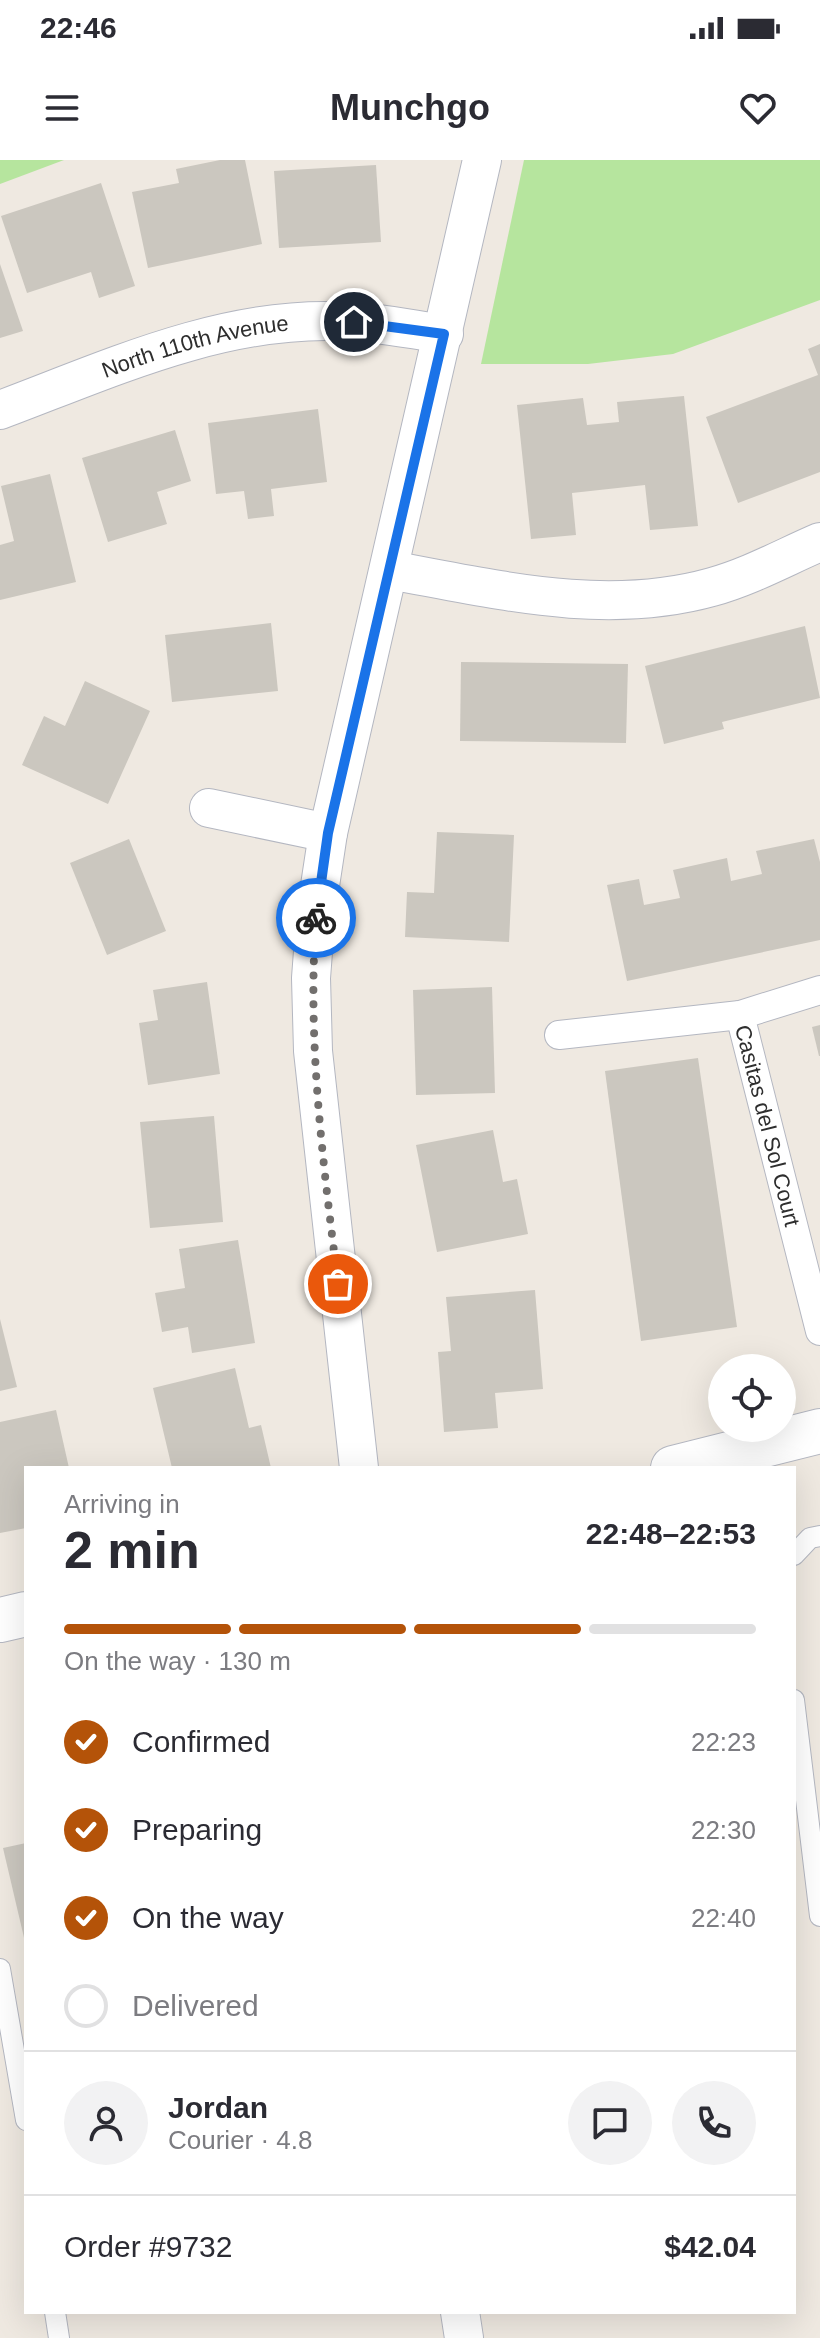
<!DOCTYPE html>
<html lang="en">
<head>
<meta charset="utf-8">
<style>
	:root { --surface:#fff; --page:#f2f2f3; --text:#2b2b33; --muted:#7c7c81; --line:#e1e1e2; --accent:#b45309 }
	body { margin:0; font-family:Helvetica,sans-serif; background:var(--page); color:var(--text); height:100vh; display:flex; flex-direction:column; font-size:30px; white-space:nowrap }
	* { box-sizing:border-box; margin:0 }
	p { font-size:26px; color:var(--muted) }
	.icon { flex:none; width:44px; height:44px; fill:none; stroke:currentColor; stroke-width:2; stroke-linecap:round; stroke-linejoin:round }
	.map { position:relative; flex:1; overflow:hidden }
	.drawer { position:absolute; left:24px; top:1306px; width:772px; height:848px; display:flex; flex-direction:column; background:var(--surface); border-radius:0px; box-shadow:0 8px 32px #0002 }
	.drawer>* { flex:none }
	.controls { position:absolute; left:708px; top:1194px; display:grid; gap:16px }
	.controls a { display:grid; place-items:center; width:88px; height:88px; border-radius:50%; background:var(--surface); box-shadow:0 8px 32px #0002; font-size:40px }
	.pin { position:absolute; display:grid; place-items:center; width:68px; height:68px; color:#fff; margin:-34px; border:4px solid #fff; border-radius:50%; box-shadow:0 2px 8px #0007 }
	.courier { position:absolute; display:grid; place-items:center; width:80px; height:80px; margin:-40px; border:6px solid #1a73e8; border-radius:50%; background:#fff; color:#222; box-shadow:0 2px 10px #0007 }
	.summary em { font-style:normal; font-weight:700 }
	.summary div { display:flex; flex-direction:column-reverse }
	.summary { display:flex; align-items:center; justify-content:space-between; height:136px; padding:0 40px }
	h1 { font-size:52px; font-weight:700; line-height:60px }
	.bar { display:grid; grid-template-columns:repeat(4,1fr); gap:12px 8px; align-content:center; height:96px; padding:0 40px }
	.bar i { height:10px; border-radius:6px; background:var(--line) }
	.bar .selected { background:var(--accent) }
	.bar p { grid-column:span 4 }
	.line { display:flex; align-items:center; gap:20px; padding:0 40px; border-top:2px solid var(--line) }
	.line div { flex:1 }
	.round { display:grid; place-items:center; flex:none; width:84px; height:84px; border-radius:42px; background:var(--page) }
	ol { padding:0 40px; list-style:none }
	li { display:flex; align-items:center; gap:24px; height:88px }
	li p { margin-inline-start:auto }
	li .icon { padding:8px; border-radius:50%; background:var(--accent); color:#fff; stroke-width:4 }
	li:last-child { color:var(--muted) }
	li i { width:44px; height:44px; border:4px solid var(--line); border-radius:50% }
	.status { display:flex; justify-content:space-between; align-items:center; height:56px; padding:0 40px; background:var(--surface); direction:ltr }
	.status svg { height:22px; fill:currentColor }
	header { display:flex; justify-content:space-between; align-items:center; height:104px; padding:0 40px; background:var(--surface); font-size:36px; font-weight:700 }
	.map>svg:first-child { display:block }
</style>
</head>
<body>
<div class="status"><b>22:46</b><svg viewBox="0 0 49 12"><path d="M0 12V9h3v3zM5 12V6h3v6zM10 12V3h3v9zM15 12V0h3v12zM26 1h20v11H26zM47 4h2v5h-2z"/></svg></div>
<header><svg class="icon" aria-label="menu" viewBox="0 0 24 24"><path d="M4 6h16M4 12h16M4 18h16"/></svg>Munchgo<svg class="icon" aria-label="heart" viewBox="0 0 24 24"><path d="M12 20l-8-8c-3-5 5-10 8-4 3-6 11-1 8 4z"/></svg></header>
<div class="map">
<svg width="820" height="2178" viewBox="0 0 820 2178">
	<rect width="100%" height="100%" fill="#efe9e1"/>
	<!-- green -->
	<g fill="#b6e59e">
		<path d="M0,0H64L0,24Z"/>
		<path d="M524,0H820V140L673,194L588,204H481Z"/>
	</g>
	<!-- building -->
	<g fill="#cbc7bf">
		<path d="M220,0H245L262,84L148,108L132,32L179,23L176,9Z"/>
		<path d="M376,5L381,82L279,88L274,11Z"/>
		<path d="M101,23L135,126L99,138L91,112L27,133L1,56Z"/>
		<path d="M0,104L23,171L0,178Z"/>
		<path d="M820,184V312L738,343L706,257L818,215L808,189Z"/>
		<path d="M684,236L698,366L650,370L645,325L572,333L576,375L531,379L517,245L583,238L587,265L619,262L617,242Z"/>
		<path d="M318,249L327,322L271,329L274,356L248,359L244,331L216,334L208,263Z"/>
		<path d="M175,270L191,321L157,332L167,364L108,382L82,298Z"/>
		<path d="M50,314L76,422L0,440V385L14,381L1,326Z"/>
		<path d="M271,463L278,531L172,542L165,475Z"/>
		<path d="M805,466L820,538L722,562L724,569L664,584L645,506Z"/>
		<path d="M461,502L628,504L626,583L460,581Z"/>
		<path d="M85,521L150,551L108,644L22,605L44,556L65,566Z"/>
		<path d="M437,672L514,675L509,782L405,777L407,732L434,733Z"/>
		<path d="M129,679L166,771L107,795L70,703Z"/>
		<path d="M814,679L820,702V780L627,821L607,725L639,719L644,745L680,738L673,710L727,698L731,721L762,714L756,691Z"/>
		<path d="M207,822L220,914L148,925L139,863L158,860L153,830Z"/>
		<path d="M492,827L495,933L416,935L413,830Z"/>
		<path d="M820,865V896H819L812,867Z"/>
		<path d="M698,898L737,1167L641,1181L605,911Z"/>
		<path d="M214,956L223,1062L150,1068L140,962Z"/>
		<path d="M493,970L503,1022L517,1019L528,1074L437,1092L416,985Z"/>
		<path d="M238,1080L255,1183L192,1193L188,1167L162,1172L155,1133L185,1128L179,1089Z"/>
		<path d="M535,1130L543,1229L495,1233L498,1268L444,1272L438,1192L451,1191L446,1137Z"/>
		<path d="M0,1159L17,1227L0,1231Z"/>
		<path d="M235,1208L249,1268L261,1265L271,1308H172L153,1228Z"/>
		<path d="M56,1250L69,1308H26V1368L0,1373V1262Z"/>
		<path d="M26,1683V1782H25L3,1688Z"/>
	</g>
	<g fill="none" stroke-linecap="round" stroke-linejoin="round">
		<defs>
			<g id="service">
				<path d="M794,1395L810,1378L820,1376"/>
				<path d="M794,1540L820,1756"/>
				<path d="M0,1809L26,1960"/>
				<path d="M55,2152L59,2178"/>
			</g>
			<g id="pedestrian">
				<path id="s1" d="M740,855L820,1171"/>
				<path d="M559,875L740,855L820,830"/>
			</g>
			<g id="minor">
				<path id="s2" d="M0,250C107,210 218,158 335,161C371,161 408,169 444,174"/>
				<path d="M389,410C495,429 605,457 712,427C749,417 785,397 820,382"/>
				<path d="M209,648L328,673"/>
				<path d="M359,1308L313,891L311,818L316,752L328,673L482,0"/>
				<path d="M460,2152L464,2178"/>
			</g>
			<g id="tertiary">
				<path d="M673,1308L820,1271"/>
				<path d="M0,1460L26,1454"/>
			</g>
		</defs>
		<!-- service casing -->
		<use href="#service" stroke="#b4b7c1" stroke-width="22"/>
		<!-- pedestrian casing -->
		<use href="#pedestrian" stroke="#b4b7c1" stroke-width="30"/>
		<!-- minor casing -->
		<use href="#minor" stroke="#b4b7c1" stroke-width="40"/>
		<!-- tertiary casing -->
		<use href="#tertiary" stroke="#b4b7c1" stroke-width="46"/>
		<!-- service -->
		<use href="#service" stroke="#fff" stroke-width="20"/>
		<!-- pedestrian -->
		<use href="#pedestrian" stroke="#fff" stroke-width="28"/>
		<!-- minor -->
		<use href="#minor" stroke="#fff" stroke-width="38"/>
		<!-- tertiary -->
		<use href="#tertiary" stroke="#fff" stroke-width="44"/>
	</g>
	<g fill="none" stroke-linecap="round" stroke-linejoin="round">
		<!-- done -->
		<path stroke="#726f6d" stroke-width="8" stroke-dasharray="0 14.4" d="M316,758C307,881 323,1002 338,1124"/>
		<!-- route -->
		<path stroke="#1a73e8" stroke-width="10" d="M316,758L328,673L444,174L354,162"/>
	</g>
	<g text-anchor="middle" stroke-width="8" stroke-linejoin="round" paint-order="stroke">
		<!-- street labels -->
		<g font-size="22" fill="#2e2e2e" stroke="#fff">
			<text dy="8" stroke="none"><textPath href="#s2" startOffset="206">North 110th Avenue</textPath></text>
			<text dy="8" stroke="none"><textPath href="#s1" startOffset="114">Casitas del Sol Court</textPath></text>
		</g>
	</g>
</svg>
<div class="controls">
<a><svg class="icon" aria-label="locate" viewBox="0 0 24 24"><circle cx="12" cy="12" r="6"/><path d="M12 2v4M12 18v4M2 12h4M18 12h4"/></svg></a>
</div>
<div class="pin" style="left:338px;top:1124px;background:#ea580c"><svg class="icon" aria-label="bag" viewBox="0 0 24 24"><path d="M5 8h14l-1 12H6zM9 8a3 3 0 0 1 6 0"/></svg></div>
<div class="pin" style="left:354px;top:162px;background:#1f2937"><svg class="icon" aria-label="home" viewBox="0 0 24 24"><path d="M3 11l9-7 9 7M6 9v11h12V9"/></svg></div>
<div class="courier" style="left:316px;top:758px"><svg class="icon" aria-label="bike" viewBox="0 0 24 24"><circle cx="6" cy="16" r="4"/><circle cx="18" cy="16" r="4"/><path d="M6 16l4-8h5l3 8M10 8l3 8H6M13 5h3"/></svg></div>
<section class="drawer">
<div class="summary"><div><h1>2 min</h1><p>Arriving in</p></div><em>22:48–22:53</em></div>
<div class="bar"><i class="selected"></i><i class="selected"></i><i class="selected"></i><i></i><p>On the way · 130 m</p></div>
<ol>
<li><svg class="icon" aria-label="check" viewBox="0 0 24 24"><path d="M5 12l5 5 9-10"/></svg>Confirmed<p>22:23</p></li>
<li><svg class="icon" aria-label="check" viewBox="0 0 24 24"><path d="M5 12l5 5 9-10"/></svg>Preparing<p>22:30</p></li>
<li><svg class="icon" aria-label="check" viewBox="0 0 24 24"><path d="M5 12l5 5 9-10"/></svg>On the way<p>22:40</p></li>
<li><i></i>Delivered</li>
</ol>
<div class="line" style="height:144px"><a class="round"><svg class="icon" aria-label="person" viewBox="0 0 24 24"><circle cx="12" cy="8" r="4"/><path d="M4 21q1-7 8-7t8 7"/></svg></a><div><b>Jordan</b><p>Courier · 4.8</p></div><a class="round"><svg class="icon" aria-label="chat" viewBox="0 0 24 24"><path d="M4 5h16v11H9l-5 4z"/></svg></a><a class="round"><svg class="icon" aria-label="phone" viewBox="0 0 24 24"><path d="M5 4h4l2 5-3 2q2 4 5 5l2-3 5 2v4C11 20 4 13 5 4z"/></svg></a></div>
<div class="line" style="height:104px"><div>Order #9732</div><b>$42.04</b></div>
</section>
</div>
</body>
</html>
